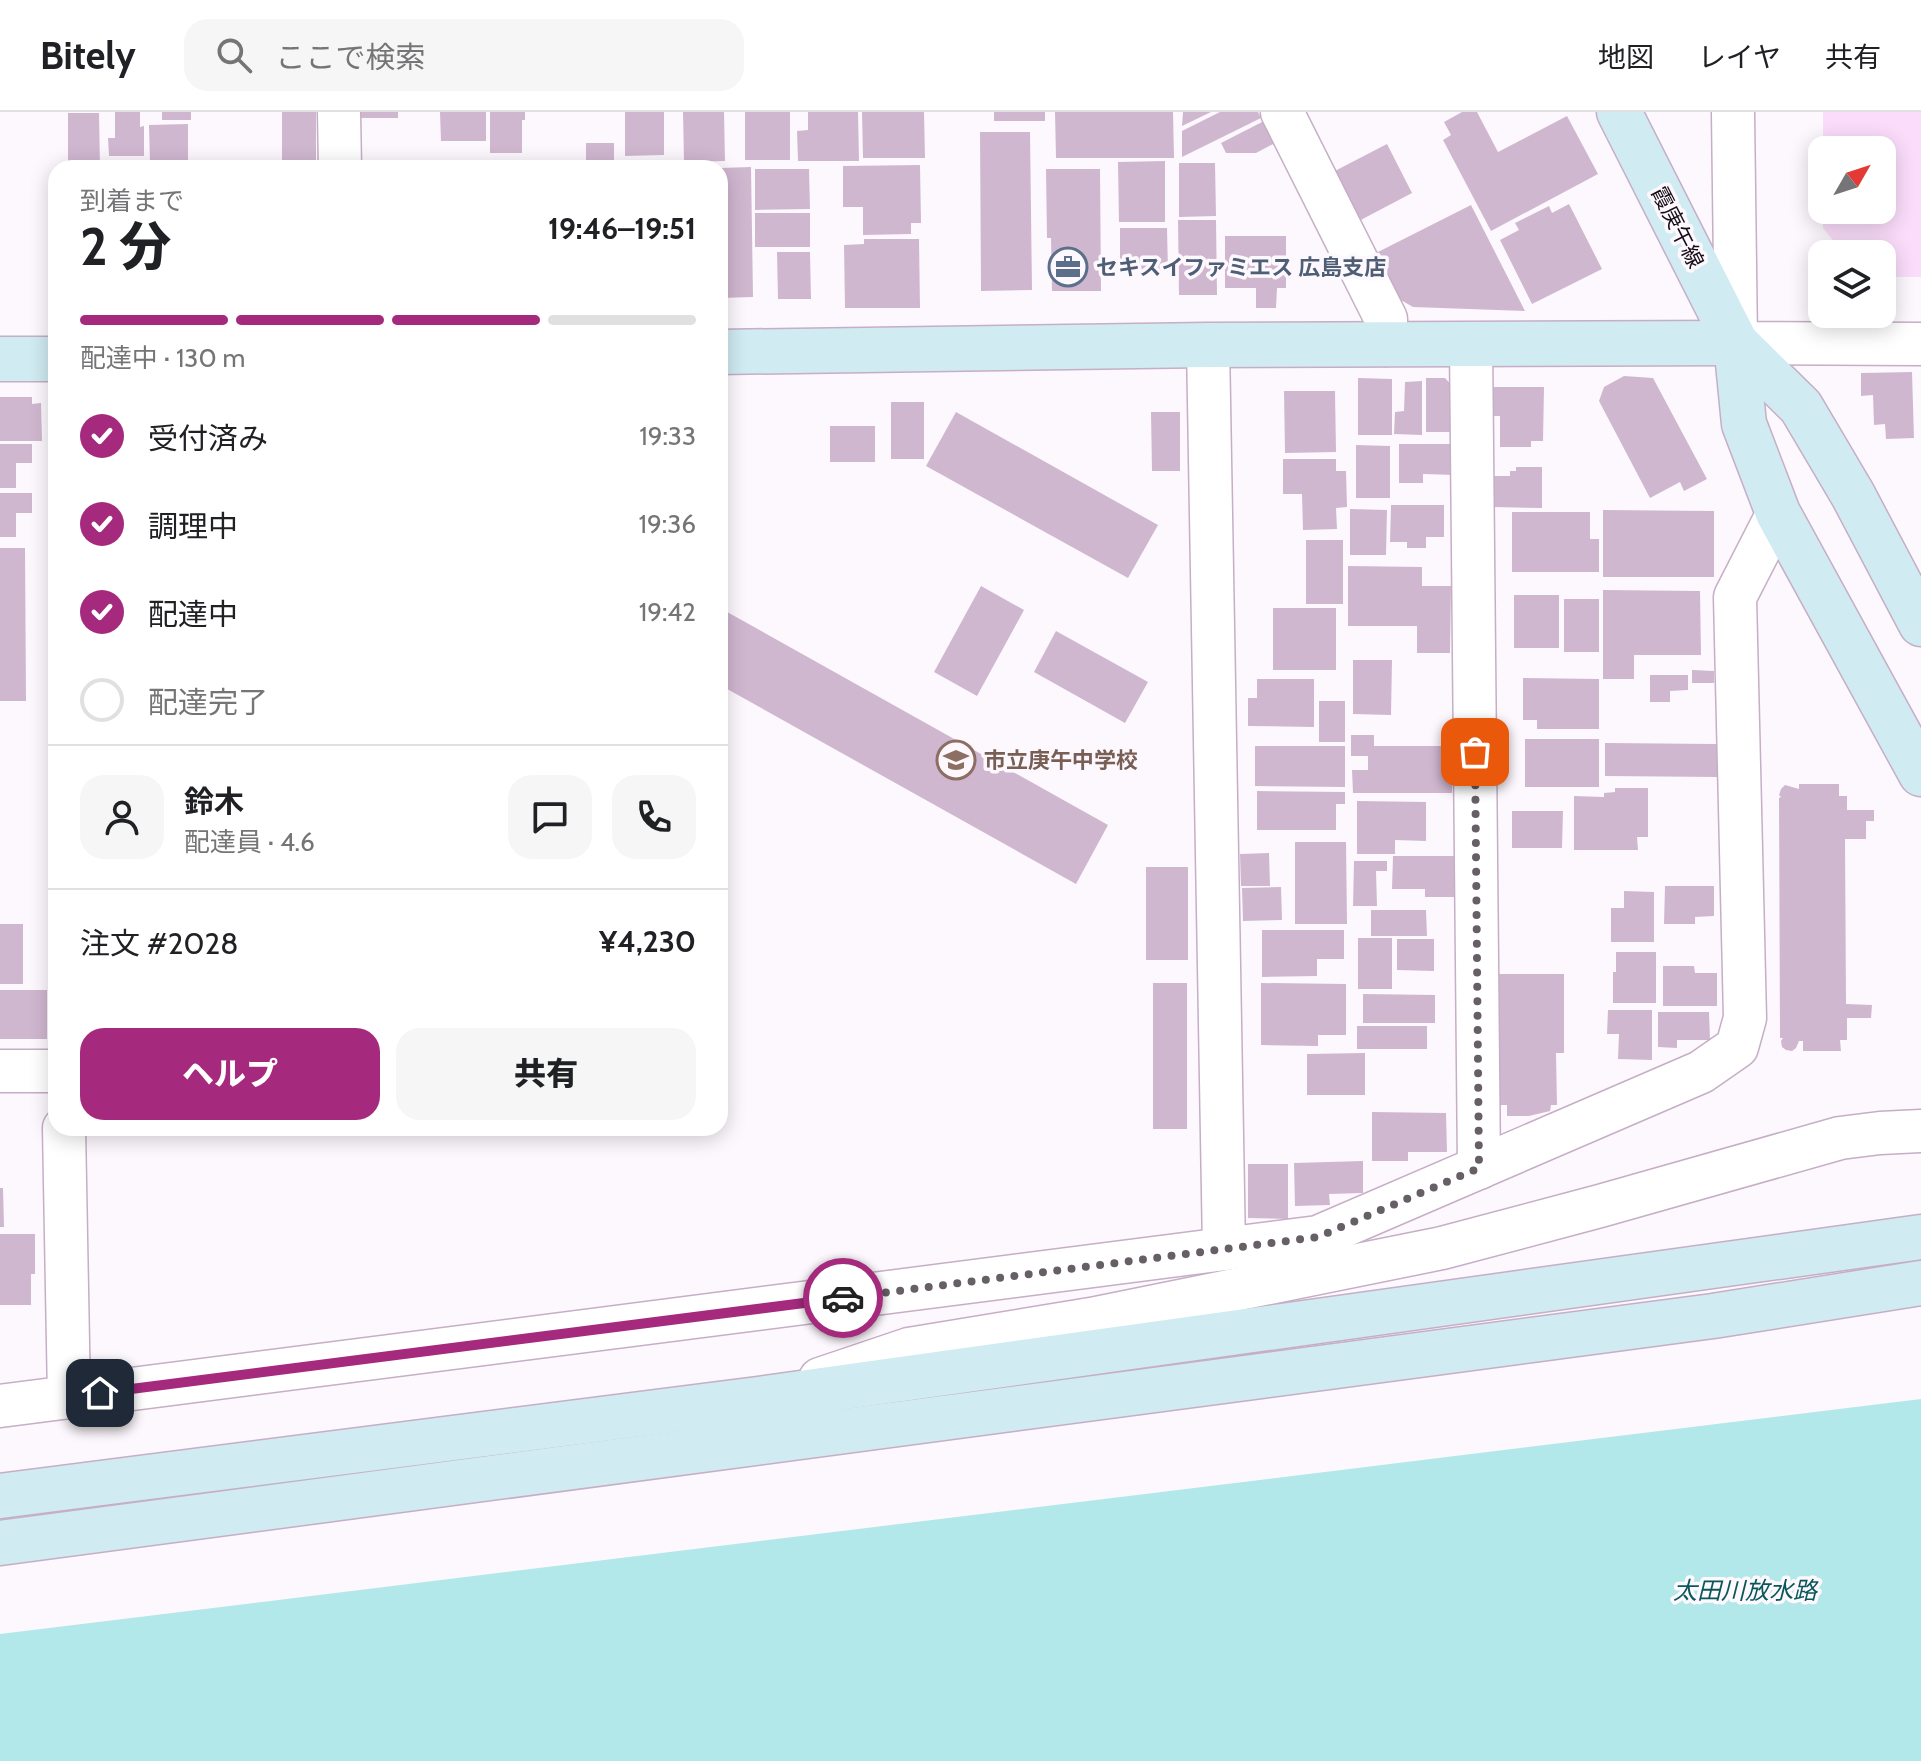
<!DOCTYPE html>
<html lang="ja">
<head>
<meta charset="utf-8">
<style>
	:root { --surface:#fff; --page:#f6f6f6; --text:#202124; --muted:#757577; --line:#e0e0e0; --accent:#a52a7d }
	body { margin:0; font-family:Cabin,"Noto Sans JP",sans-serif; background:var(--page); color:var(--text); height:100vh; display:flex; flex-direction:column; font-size:30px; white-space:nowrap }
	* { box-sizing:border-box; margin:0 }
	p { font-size:26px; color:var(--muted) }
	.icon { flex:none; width:44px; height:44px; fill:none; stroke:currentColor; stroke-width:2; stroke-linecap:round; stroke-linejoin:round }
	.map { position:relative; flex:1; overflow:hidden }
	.panel { position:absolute; left:48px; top:48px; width:680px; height:976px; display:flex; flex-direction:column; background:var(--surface); border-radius:24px; box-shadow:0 4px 20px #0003 }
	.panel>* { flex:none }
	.needle { width:52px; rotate:51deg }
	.tools { position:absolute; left:1808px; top:24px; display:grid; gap:16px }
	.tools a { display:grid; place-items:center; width:88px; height:88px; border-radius:16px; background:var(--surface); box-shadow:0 4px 20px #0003; font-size:40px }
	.pin { position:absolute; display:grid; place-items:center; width:68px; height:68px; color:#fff; margin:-34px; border-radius:16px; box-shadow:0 4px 12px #0006 }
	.courier { position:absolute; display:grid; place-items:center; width:80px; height:80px; margin:-40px; border:6px solid #a52a7d; border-radius:50%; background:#fff; color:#222; box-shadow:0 2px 10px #0007 }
	.headline em { font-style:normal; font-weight:800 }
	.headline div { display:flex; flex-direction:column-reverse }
	.headline { display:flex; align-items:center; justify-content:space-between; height:136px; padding:0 32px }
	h1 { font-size:52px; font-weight:800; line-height:60px }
	.bar { display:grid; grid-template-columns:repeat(4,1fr); gap:12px 8px; align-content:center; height:96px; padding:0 32px }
	.bar i { height:10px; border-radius:6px; background:var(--line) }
	.bar .selected { background:var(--accent) }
	.bar p { grid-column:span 4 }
	.line { display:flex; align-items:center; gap:20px; padding:0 32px; border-top:2px solid var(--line) }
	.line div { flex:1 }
	.round { display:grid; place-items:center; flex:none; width:84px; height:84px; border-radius:24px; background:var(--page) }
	ol { padding:0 32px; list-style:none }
	li { display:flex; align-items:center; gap:24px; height:88px }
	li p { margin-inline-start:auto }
	li .icon { padding:8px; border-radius:50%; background:var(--accent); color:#fff; stroke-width:4 }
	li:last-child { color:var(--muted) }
	li i { width:44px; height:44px; border:4px solid var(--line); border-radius:50% }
	.cta { display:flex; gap:16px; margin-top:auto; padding:16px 32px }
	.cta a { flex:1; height:92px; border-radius:24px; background:var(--accent); color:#fff; font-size:32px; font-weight:800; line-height:92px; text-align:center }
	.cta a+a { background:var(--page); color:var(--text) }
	header { display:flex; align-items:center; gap:48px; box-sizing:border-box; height:112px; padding:0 40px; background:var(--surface); border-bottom:2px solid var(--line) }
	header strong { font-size:38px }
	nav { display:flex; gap:44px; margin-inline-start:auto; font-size:28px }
	.search { width:560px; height:72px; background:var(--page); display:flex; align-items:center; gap:20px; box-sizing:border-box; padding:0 28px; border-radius:24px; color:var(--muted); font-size:30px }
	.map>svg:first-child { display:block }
</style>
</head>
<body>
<header>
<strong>Bitely</strong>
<div class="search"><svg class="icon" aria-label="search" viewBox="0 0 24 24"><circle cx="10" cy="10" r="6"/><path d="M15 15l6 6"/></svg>ここで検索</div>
<nav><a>地図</a><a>レイヤ</a><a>共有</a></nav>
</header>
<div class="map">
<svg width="1921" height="1649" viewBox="0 0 1921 1649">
	<rect width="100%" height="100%" fill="#fdf8fd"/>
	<!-- green -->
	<path fill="#fbddfb" d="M1823,0H1921V165H1882V142H1844L1823,116V98H1882V38H1823Z"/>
	<!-- water -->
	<path fill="#b2e8e9" d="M1921,1287V1649H0V1522Z"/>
	<!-- building -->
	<g fill="#d0b7d0">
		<path d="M115,0H140V15L144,14V44H109L108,26H115Z"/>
		<rect x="162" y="0" width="29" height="8"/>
		<rect x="282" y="0" width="34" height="56"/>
		<rect x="361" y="0" width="37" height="6"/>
		<path d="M440,0H486V29H441Z"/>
		<path d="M490,0H525V8H522V41H490Z"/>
		<path d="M625,0H664V43L625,44Z"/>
		<path d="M683,0H724L725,49L684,50Z"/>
		<rect x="745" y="0" width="45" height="48"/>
		<path d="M808,0H858L859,49H798L797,19L808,18Z"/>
		<path d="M862,0H924L925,46H863Z"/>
		<rect x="994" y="0" width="51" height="9"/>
		<path d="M1055,0H1173L1174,46H1056Z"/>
		<path d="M1183,0H1211L1182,14Z"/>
		<path d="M1220,0H1258L1261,6L1182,45V19Z"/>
		<path d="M1462,0H1477L1498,40L1567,4L1598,62L1491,119L1443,28L1451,23L1444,10Z"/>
		<path d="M68,1H99L100,55L68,56Z"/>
		<path d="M1266,8L1277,30L1256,41H1226L1221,31Z"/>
		<path d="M188,12V51L150,52L149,13Z"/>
		<path d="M980,20H1030L1032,178L981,179Z"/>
		<rect x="586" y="31" width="28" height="25"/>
		<path d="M1387,32L1412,81L1355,111L1329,62Z"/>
		<rect x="534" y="48" width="20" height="8"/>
		<path d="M1165,49V110H1119L1118,50Z"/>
		<path d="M1179,51H1215L1216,104L1179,105Z"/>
		<path d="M920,53L921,111H911V122L863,123V95H843V54Z"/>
		<path d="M751,55L753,185L720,186V56Z"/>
		<path d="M755,57H809L810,97L755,98Z"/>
		<path d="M1046,57H1100L1101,179H1052L1051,126H1047Z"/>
		<path d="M1569,92L1602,157L1532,192L1500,128L1519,118L1515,111L1549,94L1552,101Z"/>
		<path d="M1471,93L1525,199L1413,195L1399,187L1376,141Z"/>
		<rect x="755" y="101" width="55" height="34"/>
		<path d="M1178,108H1216L1217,183H1179Z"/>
		<path d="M1120,116H1167L1168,160H1120Z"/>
		<path d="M1225,124H1286V176H1277L1276,196H1256V176H1225Z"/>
		<path d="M864,127H919L920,196H845L844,133L864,132Z"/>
		<path d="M777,140H810L811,187H778Z"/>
		<path d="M1912,260L1914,326L1886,327L1885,312L1874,313L1873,283L1861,284V261Z"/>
		<path d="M1624,264L1653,266L1707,367L1684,379L1680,370L1650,386L1599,289L1604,275Z"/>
		<path d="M1358,266L1392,267V323H1358Z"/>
		<path d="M1426,266H1445L1456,278V320H1426Z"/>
		<path d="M1422,269V323L1394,322L1395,300L1404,299L1405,270Z"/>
		<path d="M1492,275H1544L1543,329H1531V335H1500V304H1492Z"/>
		<path d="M1284,279H1335L1336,340L1285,341Z"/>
		<path d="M0,285H32V292L41,291L42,329H0Z"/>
		<rect x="891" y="290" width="33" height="57"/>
		<path d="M956,300L1158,413L1128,466L926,354Z"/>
		<path d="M1151,300H1180V359H1152Z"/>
		<rect x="830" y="314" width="45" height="36"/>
		<path d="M0,332H32V351H16V376H0Z"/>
		<path d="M1399,332H1454V363L1423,362V371H1399Z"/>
		<path d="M1356,333L1390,334V386H1356Z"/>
		<path d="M1283,347H1336V359H1346L1347,395L1336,396L1337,417L1303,418L1302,382H1283Z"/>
		<path d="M1516,355H1542V396L1494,395V364H1510V359H1516Z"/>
		<path d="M0,381H32V401H16V425H0Z"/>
		<path d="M1391,393H1444V425H1426V436H1407V430H1390Z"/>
		<path d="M1350,397L1387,398L1386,443H1350Z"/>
		<path d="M1603,398L1714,399V465H1603Z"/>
		<path d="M1512,400H1590V427H1599V460H1512Z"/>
		<rect x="1306" y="428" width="37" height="64"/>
		<path d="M0,436H25L26,589H0Z"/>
		<path d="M1348,454L1422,455V474H1451L1450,541H1417V514H1348Z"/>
		<path d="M981,474L1024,498L977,584L934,560Z"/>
		<path d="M1603,478L1700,479L1701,543H1634V567H1603Z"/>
		<rect x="1514" y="483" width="45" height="53"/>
		<rect x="1564" y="487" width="35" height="53"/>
		<path d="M720,496L1108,713L1076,772L720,573Z"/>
		<rect x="1273" y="496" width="63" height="62"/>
		<path d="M1056,519L1148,570L1125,611L1034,560Z"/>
		<path d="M1353,548H1392L1391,603L1353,602Z"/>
		<path d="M1692,558L1714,559V571H1692Z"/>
		<path d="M1650,563H1688V578L1670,579V590H1650Z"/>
		<path d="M1523,566L1599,567V617H1537V608H1523Z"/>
		<path d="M1257,567H1314V615L1248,614V586H1257Z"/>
		<rect x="1319" y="589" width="26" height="41"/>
		<path d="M1351,623H1374V634H1452V681H1353L1352,658H1368V644H1351Z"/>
		<rect x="1525" y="627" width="74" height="48"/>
		<path d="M1605,631L1717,632V665L1605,664Z"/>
		<path d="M1255,634H1345V675L1255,674Z"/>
		<path d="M1799,672H1839V684H1847V698H1874V709H1866V727H1845L1846,892L1872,893L1871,906H1847V928H1840L1841,939H1803V929H1799L1796,936L1792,939L1786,938L1782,935L1781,929L1783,926H1780L1779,686L1781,685L1779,683L1781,677L1785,673L1799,677Z"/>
		<path d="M1615,676H1648V725H1637L1638,738H1574V684L1604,685V681L1615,680Z"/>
		<path d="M1257,679L1345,680V692H1336V718H1257Z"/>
		<path d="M1357,689L1426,690V729L1395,728V742H1357Z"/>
		<path d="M1512,699H1563L1562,736H1512Z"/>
		<path d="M1295,730H1346L1347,812H1295Z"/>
		<path d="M1269,741L1270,774H1241L1240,742Z"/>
		<path d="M1393,744H1454L1455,785H1425V777H1392Z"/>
		<path d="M1354,749H1387V759H1376L1377,794H1353Z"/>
		<rect x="1146" y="755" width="42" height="93"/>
		<path d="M1665,774H1714V804L1695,805V812H1664Z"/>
		<path d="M1281,775L1282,808L1243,809L1242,776Z"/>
		<path d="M1624,779L1654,780V830H1611V796H1624Z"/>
		<path d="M1371,798H1426L1427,824H1371Z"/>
		<rect x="0" y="812" width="23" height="60"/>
		<path d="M1262,818H1344V847H1317V864L1262,865Z"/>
		<rect x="1358" y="826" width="34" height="51"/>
		<path d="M1397,827H1434V859L1397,858Z"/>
		<path d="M1616,840H1656V891H1613V860H1616Z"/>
		<path d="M1663,854H1694L1695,861H1717V894H1663Z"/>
		<path d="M1492,862H1564V941H1556L1557,993H1551L1550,999L1529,1004H1507V993H1492Z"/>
		<rect x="1153" y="871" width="34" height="146"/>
		<path d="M1261,871L1346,872V923H1318V934L1261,933Z"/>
		<rect x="0" y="878" width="47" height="49"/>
		<path d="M1363,882L1435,883V911H1363Z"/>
		<path d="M1608,898H1652V948L1618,947L1619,922H1607Z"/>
		<path d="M1658,900H1709L1710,928H1677V936L1658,935Z"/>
		<rect x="1357" y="914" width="70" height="23"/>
		<path d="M1365,941V983H1307V942Z"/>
		<path d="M1372,1000L1446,1001L1447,1040H1408V1049H1372Z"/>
		<path d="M1363,1049V1081L1329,1082L1330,1093L1295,1094L1294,1051Z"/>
		<path d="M1248,1052H1288V1107L1248,1106Z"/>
		<path d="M0,1076H3L4,1115H0Z"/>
		<path d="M0,1122H35V1162H31V1193H0Z"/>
	</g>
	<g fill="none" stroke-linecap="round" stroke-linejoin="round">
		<defs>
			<g id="street">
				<path d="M339,0L340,56"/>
				<path d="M1282,0L1386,207V233"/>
				<path d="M1733,0L1736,231L1921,232"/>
				<path d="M1471,232L1479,1056"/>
				<path d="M1208,233L1224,1137"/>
				<path d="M0,959H56"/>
				<path d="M64,1016L69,1285"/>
				<path d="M820,1267L909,1237L1091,1207L1442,1136L1600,1094L1840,1026L1880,1021L1921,1019"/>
				<path d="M0,1294L1318,1125L1701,960L1737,935L1745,906L1735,485L1778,401"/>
			</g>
			<g id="secondary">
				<path d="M1619,0L1736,231L1801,295L1853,383L1921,512"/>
				<path d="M1736,231L1744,312L1778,401L1921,662"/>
				<path d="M720,240L1208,233L1736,231"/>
				<path d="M0,247H56"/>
				<path d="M0,1384L758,1287L1921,1125"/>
				<path d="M0,1431L1713,1204L1921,1171"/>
			</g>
		</defs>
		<!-- street casing -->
		<use href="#street" stroke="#c6aec6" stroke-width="45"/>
		<!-- secondary casing -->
		<use href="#secondary" stroke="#c6aec6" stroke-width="47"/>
		<!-- street -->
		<use href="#street" stroke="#fff" stroke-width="42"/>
		<!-- secondary -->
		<use href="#secondary" stroke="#d0ebf2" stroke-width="44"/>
	</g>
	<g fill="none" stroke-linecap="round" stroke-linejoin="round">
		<!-- done -->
		<path stroke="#665f66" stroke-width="8" stroke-dasharray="0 14.4" d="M843,1186L1318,1125L1479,1056L1475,640"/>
		<!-- route -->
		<path stroke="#a52a7d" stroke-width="10" d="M100,1281L843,1186"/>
	</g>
	<!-- icons -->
	<defs>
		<symbol id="office-ring" viewBox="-11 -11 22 22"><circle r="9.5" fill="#fdf8fd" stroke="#5c6f8a" stroke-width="1.5"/><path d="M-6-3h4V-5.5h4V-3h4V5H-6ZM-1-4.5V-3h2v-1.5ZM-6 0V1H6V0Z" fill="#5c6f8a"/></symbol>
		<symbol id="school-ring" viewBox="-11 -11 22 22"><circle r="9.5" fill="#fdf8fd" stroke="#8d6e63" stroke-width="1.5"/><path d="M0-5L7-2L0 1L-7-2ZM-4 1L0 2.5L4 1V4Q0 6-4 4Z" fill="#8d6e63"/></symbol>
	</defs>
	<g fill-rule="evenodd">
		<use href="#office-ring" x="1046" y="133" width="44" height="44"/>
		<use href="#school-ring" x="934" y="626" width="44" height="44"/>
	</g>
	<g text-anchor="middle" stroke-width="7" stroke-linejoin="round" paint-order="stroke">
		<!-- street labels -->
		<g font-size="22" fill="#150d15" stroke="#fdf8fd">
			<text transform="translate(1678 115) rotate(63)" y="8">霞庚午線</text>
		</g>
		<!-- service labels -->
		<g font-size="22" font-weight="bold" fill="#4e5e75" stroke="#fdf8fd" text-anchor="start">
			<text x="1096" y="163">セキスイファミエス 広島支店</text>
		</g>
		<!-- education labels -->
		<g font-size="22" font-weight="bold" fill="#785e54" stroke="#fdf8fd" text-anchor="start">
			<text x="984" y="656">市立庚午中学校</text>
		</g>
		<!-- water labels -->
		<g font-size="24" font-style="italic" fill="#085759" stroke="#fdf8fd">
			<text x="1745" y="1487">太田川放水路</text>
		</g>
	</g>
</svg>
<div class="tools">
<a><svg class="needle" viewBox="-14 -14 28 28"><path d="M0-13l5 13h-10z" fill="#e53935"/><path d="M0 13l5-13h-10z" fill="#757577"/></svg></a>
<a><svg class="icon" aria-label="layers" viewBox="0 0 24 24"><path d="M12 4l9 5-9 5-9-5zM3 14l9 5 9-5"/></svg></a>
</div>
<div class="pin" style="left:1475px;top:640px;background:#ea580c"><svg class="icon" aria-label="bag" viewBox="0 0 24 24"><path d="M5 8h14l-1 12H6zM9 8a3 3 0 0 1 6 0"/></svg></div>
<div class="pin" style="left:100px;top:1281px;background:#1f2937"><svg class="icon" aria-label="home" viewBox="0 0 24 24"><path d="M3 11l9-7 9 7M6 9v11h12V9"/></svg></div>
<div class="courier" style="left:843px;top:1186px"><svg class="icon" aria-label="car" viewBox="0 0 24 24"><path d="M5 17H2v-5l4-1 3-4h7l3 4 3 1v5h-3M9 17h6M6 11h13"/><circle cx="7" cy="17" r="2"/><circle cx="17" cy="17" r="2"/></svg></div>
<section class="panel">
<div class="headline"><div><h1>2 分</h1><p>到着まで</p></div><em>19:46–19:51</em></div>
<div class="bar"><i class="selected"></i><i class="selected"></i><i class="selected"></i><i></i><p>配達中 · 130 m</p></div>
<ol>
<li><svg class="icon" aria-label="check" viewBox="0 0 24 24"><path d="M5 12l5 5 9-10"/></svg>受付済み<p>19:33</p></li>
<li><svg class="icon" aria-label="check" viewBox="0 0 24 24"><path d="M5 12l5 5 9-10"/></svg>調理中<p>19:36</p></li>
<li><svg class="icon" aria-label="check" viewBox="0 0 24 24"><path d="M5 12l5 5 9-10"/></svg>配達中<p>19:42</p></li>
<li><i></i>配達完了</li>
</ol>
<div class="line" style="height:144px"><a class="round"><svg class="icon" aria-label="person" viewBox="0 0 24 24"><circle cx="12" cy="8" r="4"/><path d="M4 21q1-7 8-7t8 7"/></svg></a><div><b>鈴木</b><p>配達員 · 4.6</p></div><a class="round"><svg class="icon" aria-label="chat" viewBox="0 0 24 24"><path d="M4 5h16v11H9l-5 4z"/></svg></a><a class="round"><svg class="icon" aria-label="phone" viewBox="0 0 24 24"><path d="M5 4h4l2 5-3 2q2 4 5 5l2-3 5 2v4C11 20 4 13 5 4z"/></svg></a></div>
<div class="line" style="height:104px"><div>注文 #2028</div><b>¥4,230</b></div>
<div class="cta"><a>ヘルプ</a><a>共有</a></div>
</section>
</div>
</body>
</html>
